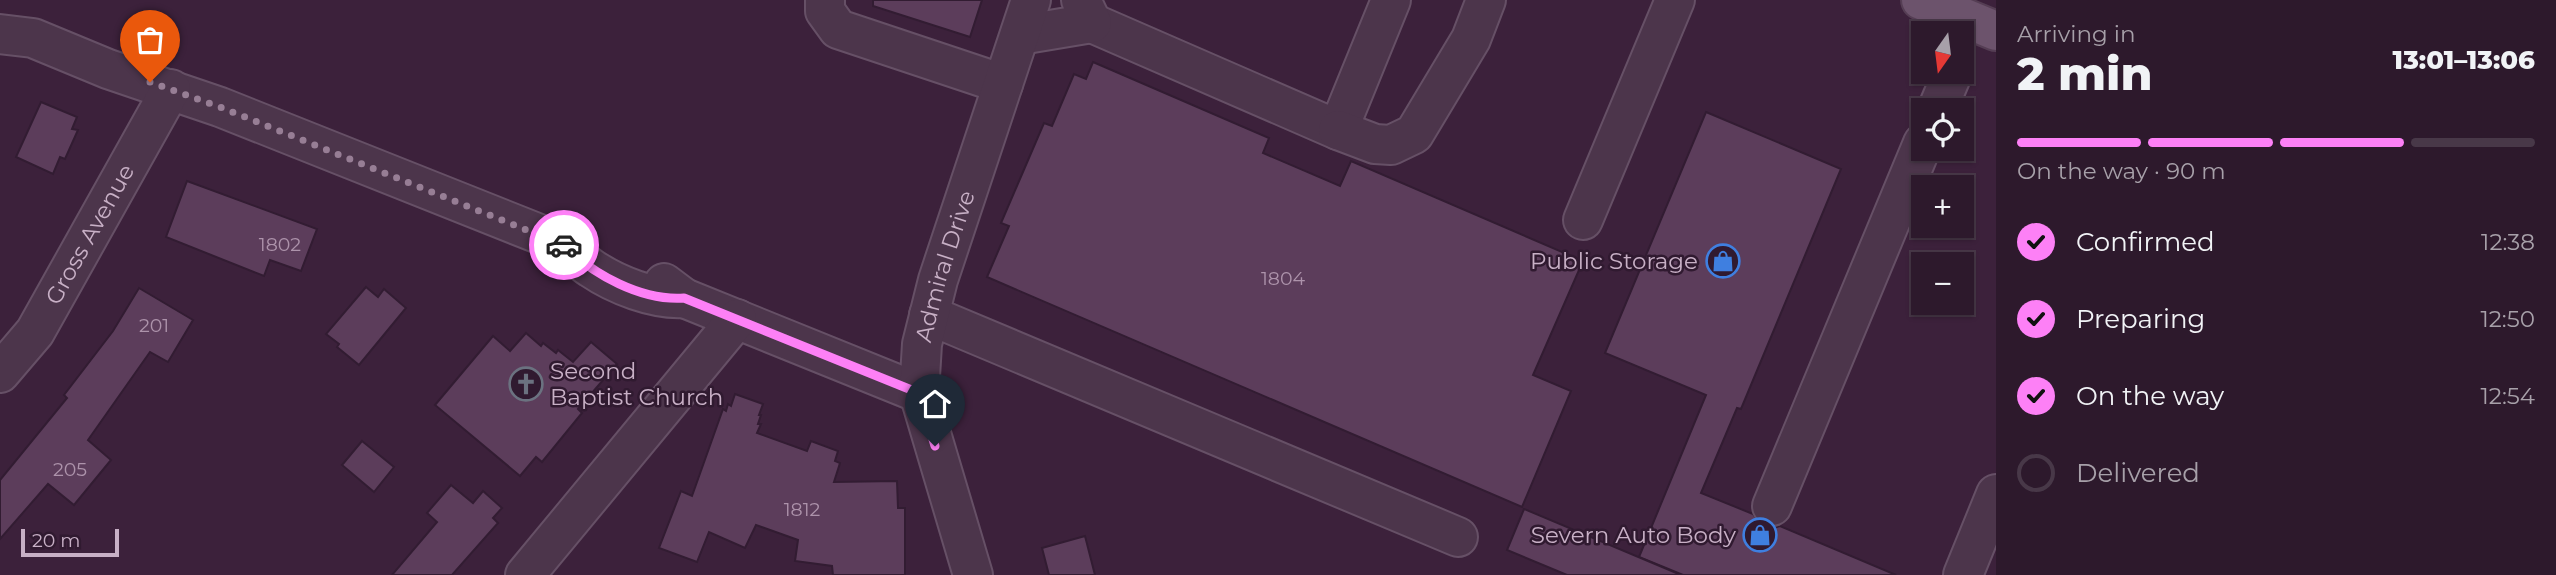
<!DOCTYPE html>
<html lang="en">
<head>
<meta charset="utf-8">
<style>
	:root { --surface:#2d192c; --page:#352234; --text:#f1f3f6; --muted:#a7a0a9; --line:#483848; --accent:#fd80f6 }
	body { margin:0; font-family:Montserrat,sans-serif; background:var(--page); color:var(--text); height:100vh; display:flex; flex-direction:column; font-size:26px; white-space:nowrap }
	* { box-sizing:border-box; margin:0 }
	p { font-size:23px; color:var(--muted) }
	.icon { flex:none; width:38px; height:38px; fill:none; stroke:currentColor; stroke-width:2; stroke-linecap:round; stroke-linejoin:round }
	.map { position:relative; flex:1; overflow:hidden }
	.side { display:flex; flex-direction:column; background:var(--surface); width:560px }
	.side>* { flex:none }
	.needle { width:46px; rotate:194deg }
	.fabs { position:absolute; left:1911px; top:21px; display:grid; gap:14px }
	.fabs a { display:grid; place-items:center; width:63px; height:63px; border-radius:0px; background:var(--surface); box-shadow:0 2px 5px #0004,0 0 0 2px var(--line); font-size:35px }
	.scale { position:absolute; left:21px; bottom:18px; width:98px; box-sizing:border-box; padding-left:7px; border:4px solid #c8b0c6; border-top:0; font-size:19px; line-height:24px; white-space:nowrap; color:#c8b0c6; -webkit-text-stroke:5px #301a30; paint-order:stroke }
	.pin { position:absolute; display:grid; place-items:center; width:60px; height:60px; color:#fff; margin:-72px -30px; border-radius:50% 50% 50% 0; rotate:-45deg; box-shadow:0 0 7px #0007 }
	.pin .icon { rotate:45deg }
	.courier { position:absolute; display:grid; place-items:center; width:70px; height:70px; margin:-35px; border:5px solid #fd80f6; border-radius:50%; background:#fff; color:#222; box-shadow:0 2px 9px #0007 }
	.overview em { font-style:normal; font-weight:800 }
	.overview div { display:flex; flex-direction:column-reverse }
	.overview { display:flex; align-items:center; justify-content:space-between; height:119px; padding:0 21px }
	h1 { font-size:46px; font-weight:800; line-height:52px }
	.bar { display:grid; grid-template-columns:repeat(4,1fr); gap:10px 7px; align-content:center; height:84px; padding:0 21px }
	.bar i { height:9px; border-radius:5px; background:var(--line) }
	.bar .on { background:var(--accent) }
	.bar p { grid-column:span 4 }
	ol { padding:0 21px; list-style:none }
	li { display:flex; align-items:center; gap:21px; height:77px }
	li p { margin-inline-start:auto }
	li .icon { padding:7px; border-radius:50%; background:var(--accent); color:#111; stroke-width:4 }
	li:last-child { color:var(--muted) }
	li i { width:38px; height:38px; border:4px solid var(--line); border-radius:50% }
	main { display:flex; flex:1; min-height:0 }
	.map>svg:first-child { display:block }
</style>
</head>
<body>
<main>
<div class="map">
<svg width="1996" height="575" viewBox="0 0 1996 575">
	<rect width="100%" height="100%" fill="#3c213b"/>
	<!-- building -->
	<g fill="#5c3d5b" stroke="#321c32" stroke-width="2">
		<path d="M873,0H982L970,37L873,6Z"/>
		<path d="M1093,62L1269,138L1263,153L1340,186L1351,161L1583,261L1533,375L1571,391L1522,507L987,277L1009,226L1001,223L1044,123L1052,126L1074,74L1086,79Z"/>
		<path d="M41,102L77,117L72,129L78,130L65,159L60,157L53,174L16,157Z"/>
		<path d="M1706,112L1841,169L1741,409L1737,408L1701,493L1753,514L1763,526L1774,528L1780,526L1896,575H1683L1639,557L1706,395L1605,353Z"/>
		<path d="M187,181L317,229L301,271L270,260L264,276L166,237Z"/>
		<path d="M366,287L378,297L384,289L406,308L359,365L337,347L339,344L326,334Z"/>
		<path d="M139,288L193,320L168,362L150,352L88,440L111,460L74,505L48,484L0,539V480L67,398L64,395L113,331Z"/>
		<path d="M526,333L541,346L543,343L556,353L558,350L573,362L591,342L617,364L578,409L582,413L542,462L536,457L520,476L435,405L493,336L510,351Z"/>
		<path d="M735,394L763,404L759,415H761L758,424H761L757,433L807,451L811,441L838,451L835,461L840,463L834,482L897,481L898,508H905V575H833L832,566L795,561L798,540L756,525L745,548L709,532L697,562L659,548L681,491L692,496L723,409L726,411L728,404L731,406Z"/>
		<path d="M362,441L394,467L374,492L342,465Z"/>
		<path d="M451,485L473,503L483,491L502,508L493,518L498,523L452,575H392L437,522L427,513Z"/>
		<path d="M1524,509L1681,575H1567L1507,550Z"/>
		<path d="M1085,536L1095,575H1049L1042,548Z"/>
	</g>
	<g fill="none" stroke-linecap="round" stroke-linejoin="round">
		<defs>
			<g id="minor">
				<path d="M825,0V11L838,29L1003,84"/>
				<path d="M1092,23L1338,130L1391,0"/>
				<path d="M0,34L33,38L108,69L220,107L562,243C572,251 580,261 591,268C616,285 654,300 684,298"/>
				<path d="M1020,35L1092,23L1081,0"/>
				<path d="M1937,110L1953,72"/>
				<path d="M1338,130L1375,144L1391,145L1414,134L1471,39L1486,0"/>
				<path d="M1583,220L1675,0"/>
				<path d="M664,283L684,298L919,393"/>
				<path d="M929,315L1458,537"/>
				<path id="s1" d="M0,373L35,332L171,89"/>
				<path d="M1772,506L1923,143"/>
				<path d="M525,575L737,319"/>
				<path id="s2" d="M973,575L919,393L922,344L938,280L1031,0"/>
				<path d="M1963,575L1996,494"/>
			</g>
			<path id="major" d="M1921,0L1996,31"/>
		</defs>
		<!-- minor casing -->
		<use href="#minor" stroke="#665066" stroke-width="42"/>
		<!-- major casing -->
		<use href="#major" stroke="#553e54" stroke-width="42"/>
		<!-- minor -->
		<use href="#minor" stroke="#4c354b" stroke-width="38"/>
		<!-- major -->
		<use href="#major" stroke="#6c536c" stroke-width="38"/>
	</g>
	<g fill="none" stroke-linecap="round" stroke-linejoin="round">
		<!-- done -->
		<path stroke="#977e95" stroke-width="7" stroke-dasharray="0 12.6" d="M150,82L220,107L564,245"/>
		<!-- route -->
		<path stroke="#fd80f6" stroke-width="9" d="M564,245C593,275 642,301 684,298L919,393L935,446"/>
	</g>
	<!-- icons -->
	<defs>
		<symbol id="shop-ring" viewBox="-11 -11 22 22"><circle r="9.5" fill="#301a30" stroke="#3f7fe0" stroke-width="1.5"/><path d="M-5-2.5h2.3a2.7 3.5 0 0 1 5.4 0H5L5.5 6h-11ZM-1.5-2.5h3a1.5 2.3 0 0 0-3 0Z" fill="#3f7fe0"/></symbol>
		<symbol id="church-ring" viewBox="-11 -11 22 22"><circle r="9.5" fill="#301a30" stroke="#6b7280" stroke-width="1.5"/><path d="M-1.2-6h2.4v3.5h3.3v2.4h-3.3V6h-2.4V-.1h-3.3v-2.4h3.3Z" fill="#6b7280"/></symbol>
	</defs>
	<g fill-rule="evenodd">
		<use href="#shop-ring" x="1704" y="242" width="38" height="38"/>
		<use href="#church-ring" x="507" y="365" width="38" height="38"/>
		<use href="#shop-ring" x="1741" y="516" width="38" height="38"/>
	</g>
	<g text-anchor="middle" stroke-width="5" stroke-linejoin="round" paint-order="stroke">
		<!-- number labels -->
		<g font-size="19" fill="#ad93ab">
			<text x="280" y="251">1802</text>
			<text x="1283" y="285">1804</text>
			<text x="154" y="332">201</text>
			<text x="70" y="476">205</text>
			<text x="802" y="516">1812</text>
		</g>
		<!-- street labels -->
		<g font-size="23" fill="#c8b0c6" stroke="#301a30">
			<text dy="8" stroke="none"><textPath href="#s1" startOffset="166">Gross Avenue</textPath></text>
			<text dy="8" stroke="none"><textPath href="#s2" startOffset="320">Admiral Drive</textPath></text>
		</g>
		<!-- poi labels -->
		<g font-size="23" fill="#c8b0c6" stroke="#301a30" text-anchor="end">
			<text x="1698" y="269">Public Storage</text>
			<text x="550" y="379" text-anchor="start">Second<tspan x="550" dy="26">Baptist Church</tspan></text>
			<text x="1736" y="543">Severn Auto Body</text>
		</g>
	</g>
</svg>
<div class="fabs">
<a><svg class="needle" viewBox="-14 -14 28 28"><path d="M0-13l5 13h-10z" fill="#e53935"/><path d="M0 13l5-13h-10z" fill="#a7a0a9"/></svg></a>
<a><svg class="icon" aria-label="locate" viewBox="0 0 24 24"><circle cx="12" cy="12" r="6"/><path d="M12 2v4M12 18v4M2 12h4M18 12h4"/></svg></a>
<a>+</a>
<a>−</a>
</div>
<div class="scale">20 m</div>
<div class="pin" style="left:150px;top:82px;background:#ea580c"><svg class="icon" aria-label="bag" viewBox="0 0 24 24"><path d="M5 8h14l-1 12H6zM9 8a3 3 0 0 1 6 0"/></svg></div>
<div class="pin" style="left:935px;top:446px;background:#1f2937"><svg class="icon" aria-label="home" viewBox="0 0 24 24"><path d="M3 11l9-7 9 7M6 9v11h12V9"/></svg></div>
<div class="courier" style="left:564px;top:245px"><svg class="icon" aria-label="car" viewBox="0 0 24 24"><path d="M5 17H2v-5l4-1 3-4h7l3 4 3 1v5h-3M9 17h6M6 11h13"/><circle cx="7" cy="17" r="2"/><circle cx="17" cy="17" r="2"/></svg></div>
</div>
<section class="side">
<div class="overview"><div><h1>2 min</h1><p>Arriving in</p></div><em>13:01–13:06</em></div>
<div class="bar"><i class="on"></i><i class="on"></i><i class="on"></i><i></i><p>On the way · 90 m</p></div>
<ol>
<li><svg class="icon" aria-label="check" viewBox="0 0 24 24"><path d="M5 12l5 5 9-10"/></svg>Confirmed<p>12:38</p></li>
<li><svg class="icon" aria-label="check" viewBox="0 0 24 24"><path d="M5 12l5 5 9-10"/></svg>Preparing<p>12:50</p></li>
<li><svg class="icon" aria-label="check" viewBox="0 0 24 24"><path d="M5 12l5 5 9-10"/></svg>On the way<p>12:54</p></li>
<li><i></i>Delivered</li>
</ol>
</section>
</main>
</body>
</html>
